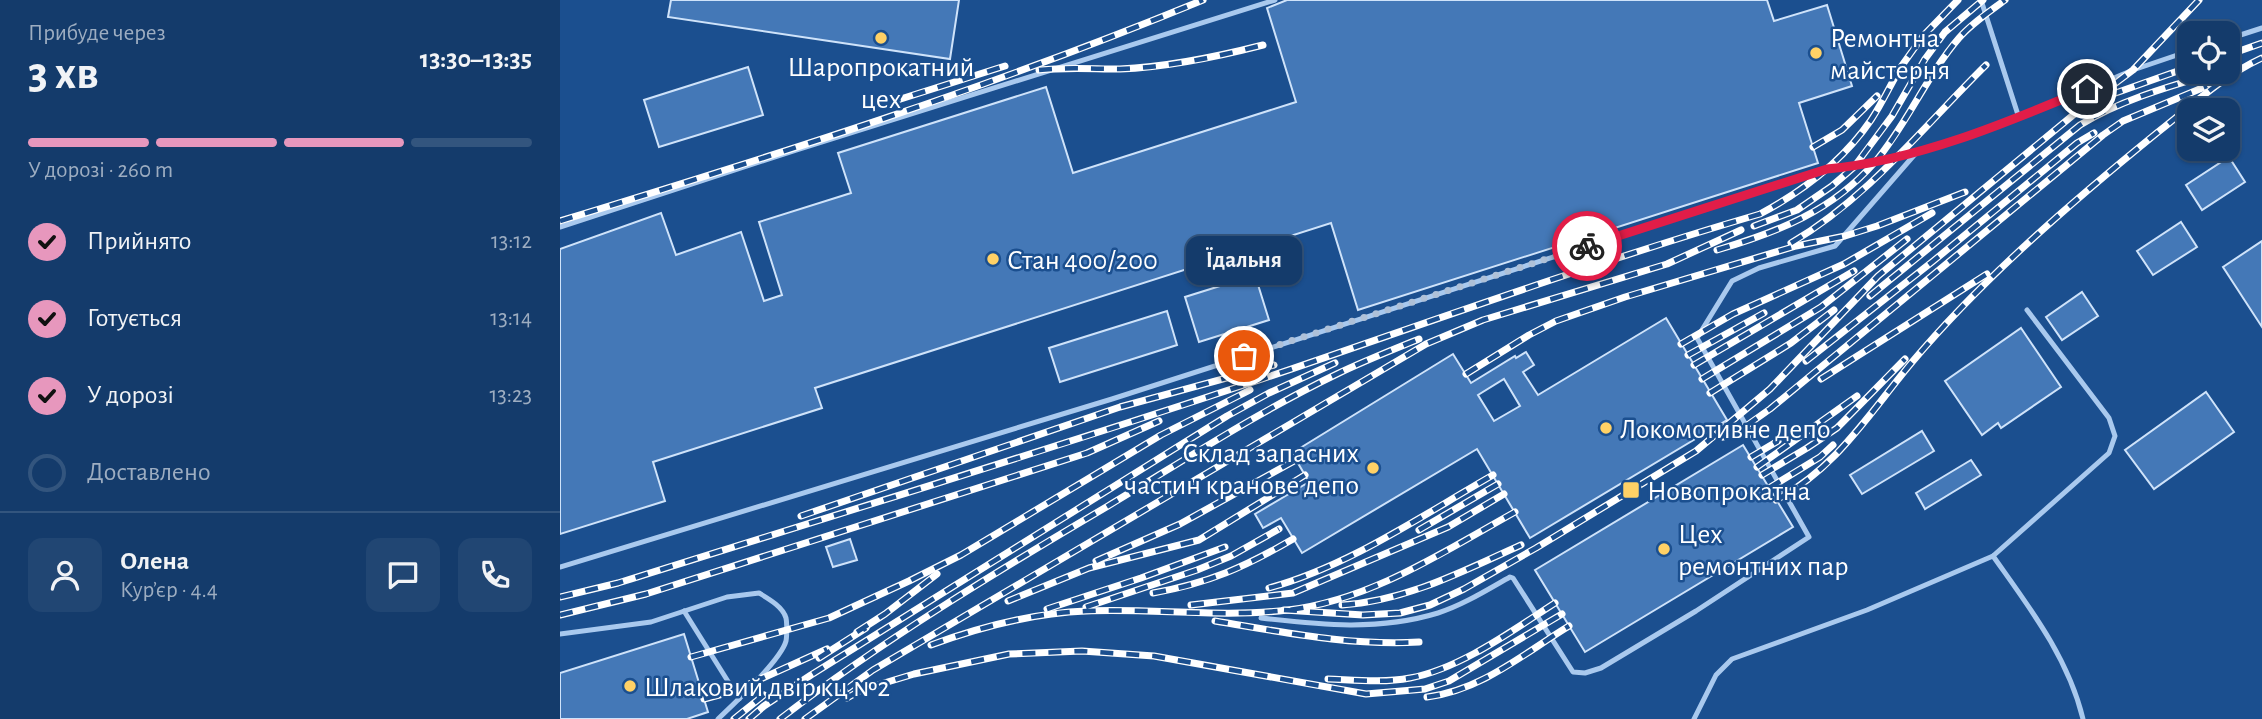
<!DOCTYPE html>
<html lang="uk">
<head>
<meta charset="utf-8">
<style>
	:root { --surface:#143b6b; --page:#214673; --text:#f1f3f6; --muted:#9dadc1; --line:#33557e; --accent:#e797bd }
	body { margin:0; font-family:"Alegreya Sans",sans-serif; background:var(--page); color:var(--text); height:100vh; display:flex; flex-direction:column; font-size:26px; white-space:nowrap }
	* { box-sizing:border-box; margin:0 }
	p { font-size:23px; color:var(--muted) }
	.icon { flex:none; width:38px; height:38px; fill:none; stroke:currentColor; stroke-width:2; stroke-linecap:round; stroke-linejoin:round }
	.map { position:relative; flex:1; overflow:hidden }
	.details { display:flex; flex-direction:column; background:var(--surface); width:560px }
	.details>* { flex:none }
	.controls { position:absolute; left:1617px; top:21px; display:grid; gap:14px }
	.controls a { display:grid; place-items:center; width:63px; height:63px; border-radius:14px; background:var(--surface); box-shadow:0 2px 5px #0004,0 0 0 2px var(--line); font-size:35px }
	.pin { position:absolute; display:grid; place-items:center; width:60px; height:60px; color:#fff; margin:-30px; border:4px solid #fff; border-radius:50%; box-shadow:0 2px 7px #0007 }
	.courier { position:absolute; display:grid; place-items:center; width:70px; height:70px; margin:-35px; border:5px solid #e11d48; border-radius:50%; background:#fff; color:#222; box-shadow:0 2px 9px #0007 }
	.bubble { position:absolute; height:49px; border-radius:14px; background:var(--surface); box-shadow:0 2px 5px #0004,0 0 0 2px var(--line); font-size:23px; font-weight:700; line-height:49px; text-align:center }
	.overview em { font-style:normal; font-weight:700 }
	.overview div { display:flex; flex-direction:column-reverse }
	.overview { display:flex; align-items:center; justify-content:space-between; height:119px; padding:0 28px }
	h1 { font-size:46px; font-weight:700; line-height:52px }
	.bar { display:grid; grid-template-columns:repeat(4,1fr); gap:10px 7px; align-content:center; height:84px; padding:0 28px }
	.bar i { height:9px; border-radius:5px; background:var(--line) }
	.bar .current { background:var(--accent) }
	.bar p { grid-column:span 4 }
	.line { display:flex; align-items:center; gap:18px; padding:0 28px; border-top:2px solid var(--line) }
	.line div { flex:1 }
	.round { display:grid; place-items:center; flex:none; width:74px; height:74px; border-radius:14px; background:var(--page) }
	ol { padding:0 28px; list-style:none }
	li { display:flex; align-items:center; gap:21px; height:77px }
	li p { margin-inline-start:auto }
	li .icon { padding:7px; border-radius:50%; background:var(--accent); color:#111; stroke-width:4 }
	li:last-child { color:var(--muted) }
	li i { width:38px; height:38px; border:4px solid var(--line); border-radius:50% }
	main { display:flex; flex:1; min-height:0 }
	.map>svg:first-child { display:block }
</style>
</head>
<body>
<main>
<section class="details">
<div class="overview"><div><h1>3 хв</h1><p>Прибуде через</p></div><em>13:30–13:35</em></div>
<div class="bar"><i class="current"></i><i class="current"></i><i class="current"></i><i></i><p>У дорозі · 260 m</p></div>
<ol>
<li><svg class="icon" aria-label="check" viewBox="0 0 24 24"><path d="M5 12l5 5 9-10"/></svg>Прийнято<p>13:12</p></li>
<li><svg class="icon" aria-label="check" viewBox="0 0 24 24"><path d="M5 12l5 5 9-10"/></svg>Готується<p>13:14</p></li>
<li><svg class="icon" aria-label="check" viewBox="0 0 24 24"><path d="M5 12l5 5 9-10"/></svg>У дорозі<p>13:23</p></li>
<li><i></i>Доставлено</li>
</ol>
<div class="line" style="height:126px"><a class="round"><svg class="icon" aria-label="person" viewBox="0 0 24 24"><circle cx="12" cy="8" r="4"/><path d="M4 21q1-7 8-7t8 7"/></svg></a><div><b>Олена</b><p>Кур’єр · 4.4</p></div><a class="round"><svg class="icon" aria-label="chat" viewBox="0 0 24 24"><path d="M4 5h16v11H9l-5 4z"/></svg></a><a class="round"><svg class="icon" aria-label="phone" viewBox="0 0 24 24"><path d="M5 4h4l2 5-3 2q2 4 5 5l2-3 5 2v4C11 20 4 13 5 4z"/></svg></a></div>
</section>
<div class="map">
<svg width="1702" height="719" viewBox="0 0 1702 719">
	<rect width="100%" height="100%" fill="#1b4f8f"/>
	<!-- building -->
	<g fill="#4478b7" stroke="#cfe3fa" stroke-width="2" fill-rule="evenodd">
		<path d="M111,0H399L390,59L108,17Z"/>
		<path d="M727,0H1207L1214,21L1267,5L1292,86L1239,103L1258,163L798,310L771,223L255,388L262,408L93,462L105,501L0,534V249L101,213L116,255L181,232L204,301L222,295L199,222L291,193L278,153L486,87L513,173L736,102L707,8Z"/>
		<path d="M188,67L203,115L99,147L84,100Z"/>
		<path d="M1669,157L1685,182L1642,210L1626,185Z"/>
		<path d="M1621,222L1637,247L1593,275L1577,251Z"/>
		<path d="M1702,241V327L1663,267Z"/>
		<path d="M695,275L709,320L639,342L625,297Z"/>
		<path d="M1522,292L1538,316L1502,340L1486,317Z"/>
		<path d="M607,311L617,345L500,382L489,348Z"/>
		<path d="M1106,318L1167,420L970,538L917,449L742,553L721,518L703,528L695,514L749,482L732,453L893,354L911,383L955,356L956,358L966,352L974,365L963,372L978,395ZM944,379L960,406L934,421L918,395Z"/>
		<path d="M1461,328L1501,387L1441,428L1438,423L1422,435L1385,381Z"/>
		<path d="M1646,392L1674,432L1594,489L1565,450Z"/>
		<path d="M1362,431L1374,451L1302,494L1290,475Z"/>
		<path d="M1183,445L1233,527L1025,652L975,570Z"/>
		<path d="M1411,460L1421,475L1365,509L1356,493Z"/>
		<path d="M290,539L297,560L273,567L266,547Z"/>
		<path d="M124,634L148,712L127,719H0V673Z"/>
	</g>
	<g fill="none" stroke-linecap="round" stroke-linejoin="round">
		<!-- service -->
		<g stroke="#a9c9ee" stroke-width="5">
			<path d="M1421,0L1459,118"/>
			<path d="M1668,39L1702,28"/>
			<path d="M0,227L236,150L715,0"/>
			<path d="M1433,556C1469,607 1508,657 1523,719"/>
			<path d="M0,567L552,399L1267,169L1294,167L1359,151L1459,118L1573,70L1629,51"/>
			<path d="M124,611L179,699"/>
			<path d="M701,618C761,625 819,631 878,613C903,605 927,590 950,577L953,578L1013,672L1025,673L1041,668L1136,611L1249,537L1137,338L1172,281L1199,268L1275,246L1356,153"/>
			<path d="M0,634L91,622L167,597L199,593C209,599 223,607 226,618C227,623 227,636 226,641C221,660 174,704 158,719"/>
			<path d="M1134,719L1156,675L1172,659L1307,610L1433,556L1549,453L1555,436L1549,418L1467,310"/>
		</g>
		<defs>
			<g id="rail">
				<path d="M1668,55L1702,43"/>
				<path d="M479,70C506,67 533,69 560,69C609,67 656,57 703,45"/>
				<path d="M1333,78L1363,36L1398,0"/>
				<path d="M1550,95L1629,67"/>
				<path d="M328,103L445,66"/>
				<path d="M1253,147L1282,130L1317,96"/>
				<path d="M0,221C217,155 433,87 643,0"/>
				<path d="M1194,226L1237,210L1272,186L1294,167L1332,116L1365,59L1385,32L1423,0"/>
				<path d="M1231,243C1309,197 1362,128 1426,65"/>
				<path d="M1157,250C1218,232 1272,211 1315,162C1346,126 1367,75 1399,38C1412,23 1429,12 1445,0"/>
				<path d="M1310,296L1520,125C1563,99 1611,86 1658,72"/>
				<path d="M1121,344L1173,314L1284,264L1372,213"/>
				<path d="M1128,355L1204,313"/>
				<path d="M1246,361L1372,262L1517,143L1534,133"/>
				<path d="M1134,365L1294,271"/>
				<path d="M906,374L969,335L996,321L1065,297L1236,246L1285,236L1317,226L1405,192"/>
				<path d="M1142,379L1261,307L1347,239"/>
				<path d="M1261,379L1427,274"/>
				<path d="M1150,393L1231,343L1274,310"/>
				<path d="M1163,437L1186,426L1210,409L1543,135L1563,121L1647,86"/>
				<path d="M1191,457L1218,441"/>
				<path d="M1197,467L1297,396"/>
				<path d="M1202,475L1247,448L1277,428L1345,359"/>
				<path d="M1209,488L1260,457L1273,445"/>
				<path d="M1216,500C1277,468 1310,412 1353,361C1424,277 1513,201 1598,132C1631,106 1663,76 1702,58"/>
				<path d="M241,516L560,407L714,365"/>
				<path d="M859,530L938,484"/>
				<path d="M536,561L620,524L736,460"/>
				<path d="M709,588C789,566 861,516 933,475"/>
				<path d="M593,593C649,583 685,567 733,539"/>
				<path d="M0,597L58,583C272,516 488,450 702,379C867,323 1032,263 1200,214C1243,191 1283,161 1311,120C1321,105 1329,88 1338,72"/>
				<path d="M448,601L529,568L639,540L745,475"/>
				<path d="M631,605L733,593L888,527L944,494"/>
				<path d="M782,605C846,601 903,571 961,545"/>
				<path d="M526,607L637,570L671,556L719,529"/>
				<path d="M487,609L581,578L665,547"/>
				<path d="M724,610L803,615L840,613L870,605L904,589L976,548L1136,451L1210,389L1318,276L1512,116L1573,70L1639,0"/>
				<path d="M0,615L86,594L527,453L599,421"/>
				<path d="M655,621C723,632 790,646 859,642"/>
				<path d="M297,632L325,614L377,574"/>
				<path d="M371,645C420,627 474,613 526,611C593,608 660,618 728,610C811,600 883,552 955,512"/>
				<path d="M131,657L269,618L349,581L401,555L601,435L690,390"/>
				<path d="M259,658L306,628"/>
				<path d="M768,679C795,680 823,683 850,678C900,669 953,630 995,603"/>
				<path d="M867,697C922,690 963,654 1009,626"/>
				<path d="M287,698L301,690L354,674L449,654L522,651L594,656L806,694L865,689L889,681L1002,614"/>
				<path d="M144,699L174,691L267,649"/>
				<path d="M174,719L204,695"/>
				<path d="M189,719L204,706L251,675L667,416L709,393L775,363"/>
				<path d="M220,719C323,640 436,572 548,506C623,461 698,412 777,374C804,361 832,350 859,339"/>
				<path d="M245,719L313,670L866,344L923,320L1107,264L1181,230"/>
			</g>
		</defs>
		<!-- rail casing -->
		<use href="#rail" stroke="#fff" stroke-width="7"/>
		<!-- rail -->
		<use href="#rail" stroke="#1b4f8f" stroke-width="4.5" stroke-dasharray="13" stroke-linecap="butt"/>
	</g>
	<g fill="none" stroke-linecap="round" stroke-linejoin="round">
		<!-- done -->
		<path stroke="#afc1d8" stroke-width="7" stroke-dasharray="0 12.6" d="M684,356L1027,246"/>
		<!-- route -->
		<path stroke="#e11d48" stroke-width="9" d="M1027,246L1267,169C1355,161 1446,123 1527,89"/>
	</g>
	<!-- markers -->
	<g fill="#ffd166" stroke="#1b4f8f" stroke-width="2.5">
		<circle cx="321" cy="38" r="7"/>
		<circle cx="1256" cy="53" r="7"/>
		<circle cx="433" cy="259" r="7"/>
		<circle cx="1046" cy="428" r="7"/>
		<circle cx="813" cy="468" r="7"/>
		<rect x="1062" y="481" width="18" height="18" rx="3.5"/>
		<circle cx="1104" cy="549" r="7"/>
		<circle cx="70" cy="686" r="7"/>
	</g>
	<g text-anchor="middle" stroke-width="5" stroke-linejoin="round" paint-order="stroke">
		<!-- poi labels -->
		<g font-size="28" fill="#fff" stroke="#1b4f8f" text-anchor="start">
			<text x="1270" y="47">Ремонтна<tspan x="1270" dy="32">майстерня</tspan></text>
			<text x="321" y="76" text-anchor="middle">Шаропрокатний<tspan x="321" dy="32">цех</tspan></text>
			<text x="447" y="269">Стан 400/200</text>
			<text x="1060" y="438">Локомотивне депо</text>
			<text x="799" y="462" text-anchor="end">Склад запасних<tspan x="799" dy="32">частин кранове депо</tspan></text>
			<text x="1087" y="500">Новопрокатна</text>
			<text x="1118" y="543">Цех<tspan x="1118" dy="32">ремонтних пар</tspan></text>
			<text x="84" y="696">Шлаковий двір кц №2</text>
		</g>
	</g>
</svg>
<div class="controls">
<a><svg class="icon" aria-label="locate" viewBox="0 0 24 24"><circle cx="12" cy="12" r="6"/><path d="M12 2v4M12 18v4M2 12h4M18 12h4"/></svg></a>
<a><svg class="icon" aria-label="layers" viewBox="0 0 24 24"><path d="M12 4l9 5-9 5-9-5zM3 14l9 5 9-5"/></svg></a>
</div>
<div class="pin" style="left:684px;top:356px;background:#ea580c"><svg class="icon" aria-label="bag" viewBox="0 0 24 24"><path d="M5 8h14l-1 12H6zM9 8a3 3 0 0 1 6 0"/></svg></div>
<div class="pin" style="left:1527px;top:89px;background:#1f2937"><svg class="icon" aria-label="home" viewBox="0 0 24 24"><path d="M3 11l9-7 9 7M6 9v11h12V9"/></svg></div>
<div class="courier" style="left:1027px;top:246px"><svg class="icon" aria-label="bike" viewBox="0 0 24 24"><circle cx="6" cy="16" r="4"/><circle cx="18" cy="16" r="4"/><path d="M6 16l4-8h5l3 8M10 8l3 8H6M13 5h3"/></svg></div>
<div class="bubble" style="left:626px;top:236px;width:116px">Їдальня</div>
</div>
</main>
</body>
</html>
